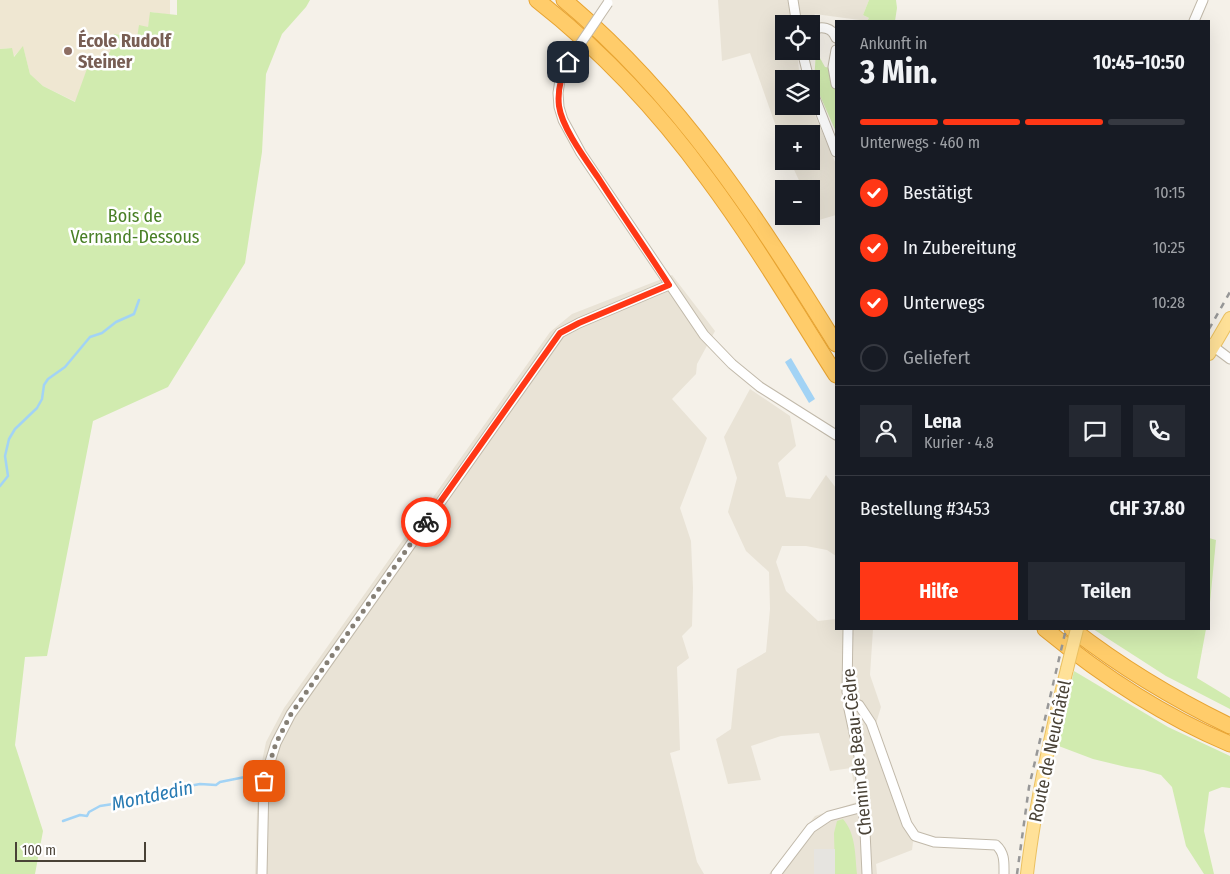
<!DOCTYPE html>
<html lang="de">
<head>
<meta charset="utf-8">
<style>
	:root { --surface:#171b24; --page:#242831; --text:#f1f3f6; --muted:#9ea1a6; --line:#363941; --accent:#ff3716 }
	body { margin:0; font-family:"Fira Sans Condensed",sans-serif; background:var(--page); color:var(--text); height:100vh; display:flex; flex-direction:column; font-size:19px; white-space:nowrap }
	* { box-sizing:border-box; margin:0 }
	p { font-size:16px; color:var(--muted) }
	.icon { flex:none; width:28px; height:28px; fill:none; stroke:currentColor; stroke-width:2; stroke-linecap:round; stroke-linejoin:round }
	.map { position:relative; flex:1; overflow:hidden }
	.details { position:absolute; left:835px; top:20px; width:375px; height:610px; display:flex; flex-direction:column; background:var(--surface); border-radius:0px; box-shadow:0 5px 20px #0002 }
	.details>* { flex:none }
	.controls { position:absolute; left:775px; top:15px; display:grid; gap:10px }
	.controls a { display:grid; place-items:center; width:45px; height:45px; border-radius:0px; background:var(--surface); box-shadow:0 5px 20px #0002; font-size:25px }
	.scale { position:absolute; left:15px; bottom:12px; width:131px; box-sizing:border-box; padding-left:5px; border:2px solid #494236; border-top:0; font-size:14px; line-height:18px; white-space:nowrap; color:#494236; -webkit-text-stroke:4px #fff; paint-order:stroke }
	.pin { position:absolute; display:grid; place-items:center; width:42px; height:42px; color:#fff; margin:-21px; border-radius:10px; box-shadow:0 2px 8px #0006 }
	.courier { position:absolute; display:grid; place-items:center; width:50px; height:50px; margin:-25px; border:4px solid #ff3716; border-radius:50%; background:#fff; color:#222; box-shadow:0 1px 6px #0007 }
	.summary em { font-style:normal; font-weight:700 }
	.summary div { display:flex; flex-direction:column-reverse }
	.summary { display:flex; align-items:center; justify-content:space-between; height:85px; padding:0 25px }
	h1 { font-size:32px; font-weight:700; line-height:38px }
	.bar { display:grid; grid-template-columns:repeat(4,1fr); gap:8px 5px; align-content:center; height:60px; padding:0 25px }
	.bar i { height:6px; border-radius:4px; background:var(--line) }
	.bar .active { background:var(--accent) }
	.bar p { grid-column:span 4 }
	.line { display:flex; align-items:center; gap:12px; padding:0 25px; border-top:1px solid var(--line) }
	.line div { flex:1 }
	.round { display:grid; place-items:center; flex:none; width:52px; height:52px; border-radius:0px; background:var(--page) }
	ol { padding:0 25px; list-style:none }
	li { display:flex; align-items:center; gap:15px; height:55px }
	li p { margin-inline-start:auto }
	li .icon { padding:5px; border-radius:50%; background:var(--accent); color:#fff; stroke-width:4 }
	li:last-child { color:var(--muted) }
	li i { width:28px; height:28px; border:2px solid var(--line); border-radius:50% }
	.primary-button { display:flex; gap:10px; margin-top:auto; padding:10px 25px }
	.primary-button a { flex:1; height:58px; border-radius:0px; background:var(--accent); color:#fff; font-size:20px; font-weight:700; line-height:58px; text-align:center }
	.primary-button a+a { background:var(--page); color:var(--text) }
	.map>svg:first-child { display:block }
</style>
</head>
<body>
<div class="map">
<svg width="1230" height="874" viewBox="0 0 1230 874">
	<rect width="100%" height="100%" fill="#f5f1e9"/>
	<!-- residential -->
	<g fill="#e9e3d6">
		<path d="M718,0H869L863,15L869,18L867,21L815,14L807,24H784V51H797L799,70L802,79H784V106H811L836,164V215L819,220L811,205V189H803L790,161H811V134H784V149L750,53L722,61Z"/>
		<path d="M672,275L715,331L697,364L696,374L672,399L707,438L680,508L691,541L693,588L692,626L682,636L689,658L677,667L680,750L670,753L697,862L704,874H255L258,781L266,742L284,708L550,332L572,314Z"/>
		<path d="M750,389L790,416L796,446L778,463L786,497L810,499L826,475L836,488V556L827,550L806,546H782L776,562L786,591L818,621L836,619V629H873L870,675L881,707L874,730L914,834L912,850L876,864L877,874H769L815,816L857,802L851,768L830,771L819,733L781,736L751,746L761,780L728,784L716,739L731,729L737,669L766,652L770,609L769,572L746,551L728,512L737,478L724,437Z"/>
	</g>
	<!-- education -->
	<path fill="#efe7d2" d="M0,0H170V15L151,12L148,27L137,38L89,63L76,102L43,86L30,74L23,47L13,57L11,48L0,49Z"/>
	<!-- green -->
	<g fill="#d1ebaf">
		<path d="M177,0H310L306,7L282,34L266,74L262,152L245,263L168,387L93,421L47,656L25,657L15,745L43,831L35,874H0V49L12,48L14,57L23,46L30,74L43,86L75,102L89,63L110,52L114,34L137,38L139,25L148,27L150,12L177,15Z"/>
		<path d="M869,0H896L897,8L895,21H867L869,18L863,15Z"/>
		<path d="M816,51L825,67L836,69V132L814,82Z"/>
		<path d="M1209,538L1216,540L1209,613Z"/>
		<path d="M1093,629H1126L1128,630L1129,629H1206L1197,678L1230,698V709L1166,676Z"/>
		<path d="M1074,671L1168,727L1230,756V788L1222,787L1209,792L1204,831L1214,874H1204L1186,846L1172,787L1161,775L1144,770L1126,767L1093,759L1056,745Z"/>
		<path d="M843,819C856,834 855,855 857,874H835L834,833L837,821Z"/>
	</g>
	<!-- parking -->
	<rect fill="#e6e4e0" x="814" y="849" width="21" height="25"/>
	<!-- water -->
	<path fill="#a2d3f5" d="M791,358L815,399L809,403L785,362Z"/>
	<g fill="none" stroke-linecap="round" stroke-linejoin="round">
		<!-- stream -->
		<g stroke="#a2d3f5" stroke-width="2.5">
			<path d="M0,486L8,476L5,456L9,439L15,429L37,408L42,399L44,385L48,379L65,367L90,337L102,333L116,322L134,314L139,300"/>
			<path d="M63,821L80,815L87,816L89,812L100,806L113,804L118,800H129L141,795L154,796L168,790H179L184,787L200,784L216,785L220,782L245,777"/>
		</g>
		<defs>
			<g id="minor">
				<path d="M793,0L796,19L799,24"/>
				<path d="M1194,21L1203,0"/>
				<path d="M811,30C822,26 832,27 836,38"/>
				<path d="M836,50L833,67L836,84"/>
				<path d="M802,51L809,79"/>
				<path d="M568,62L560,80L558,93L559,107L563,120L581,153L704,335L732,364L760,387L836,435"/>
				<path d="M811,88L836,152"/>
				<path d="M1210,344L1230,359"/>
				<path d="M848,629L847,692L850,702L849,709L859,756L865,831L867,874"/>
				<path d="M850,702L859,705L871,723L907,824L915,836L934,842L996,845C1005,853 1004,863 1004,874"/>
				<path d="M262,874L264,781L276,743L291,714L560,333L579,323L669,285"/>
				<path d="M776,874L811,828L829,816L863,807"/>
			</g>
			<g id="primary">
				<path d="M1209,354L1230,318"/>
				<path d="M1027,874C1035,804 1050,737 1067,669"/>
			</g>
			<g id="motorway">
				<path d="M537,0C602,51 659,112 707,178C754,241 794,309 836,375"/>
				<path d="M564,0C680,97 757,217 836,344"/>
				<path d="M1045,629C1101,675 1163,716 1230,744"/>
				<path d="M1072,629C1121,667 1174,699 1230,726"/>
			</g>
		</defs>
		<!-- minor casing -->
		<use href="#minor" stroke="#c1b9aa" stroke-width="11"/>
		<!-- primary casing -->
		<use href="#primary" stroke="#ebc161" stroke-width="14"/>
		<!-- motorway casing -->
		<use href="#motorway" stroke="#e7a331" stroke-width="17"/>
		<!-- minor -->
		<use href="#minor" stroke="#fff" stroke-width="9"/>
		<!-- primary -->
		<use href="#primary" stroke="#ffe198" stroke-width="12"/>
		<!-- motorway -->
		<use href="#motorway" stroke="#ffcc6a" stroke-width="15"/>
		<!-- rail -->
		<g stroke="#989898" stroke-width="2.5" stroke-dasharray="6 6" stroke-linecap="butt">
			<path d="M1209,329L1230,292"/>
			<path d="M1017,874L1029,787L1066,629"/>
		</g>
		<defs>
			<path id="minor-bridge" d="M568,62L608,3"/>
			<path id="primary-bridge" d="M1067,669L1077,629"/>
		</defs>
		<!-- minor-bridge casing -->
		<use href="#minor-bridge" stroke="#c1b9aa" stroke-width="11" stroke-linecap="butt"/>
		<!-- primary-bridge casing -->
		<use href="#primary-bridge" stroke="#ebc161" stroke-width="14" stroke-linecap="butt"/>
		<!-- minor-bridge -->
		<use href="#minor-bridge" stroke="#fff" stroke-width="9"/>
		<!-- primary-bridge -->
		<use href="#primary-bridge" stroke="#ffe198" stroke-width="12"/>
	</g>
	<g fill="none" stroke-linecap="round" stroke-linejoin="round">
		<!-- done -->
		<path stroke="#857f75" stroke-width="5" stroke-dasharray="0 9" d="M264,781L276,743L291,714L426,522"/>
		<!-- route -->
		<path stroke="#ff3716" stroke-width="6" d="M426,522L560,333L579,323L669,285C646,249 622,215 599,179C586,160 562,128 559,106C557,89 561,76 568,62"/>
	</g>
	<!-- markers -->
	<circle fill="#8d6e63" stroke="#fff" stroke-width="2" cx="68" cy="51" r="5"/>
	<g text-anchor="middle" stroke-width="5" stroke-linejoin="round" paint-order="stroke">
		<!-- education labels -->
		<g font-size="18" font-weight="bold" fill="#785e54" stroke="#fff" text-anchor="start">
			<text x="78" y="47">École Rudolf<tspan x="78" dy="21">Steiner</tspan></text>
		</g>
		<!-- park labels -->
		<g font-size="18" fill="#487f25" stroke="#fff">
			<text x="135" y="222">Bois de<tspan x="135" dy="21">Vernand-Dessous</tspan></text>
		</g>
		<!-- street labels -->
		<g font-size="18" fill="#494236" stroke="#fff">
			<text transform="translate(1050 751) rotate(-78)" y="6">Route de Neuchâtel</text>
			<text transform="translate(857 752) rotate(-96)" y="6">Chemin de Beau-Cèdre</text>
		</g>
		<!-- water labels -->
		<g font-size="19" font-style="italic" fill="#277ab3" stroke="#fff">
			<text transform="translate(152 795) rotate(-12)" y="7">Montdedin</text>
		</g>
	</g>
</svg>
<div class="controls">
<a><svg class="icon" aria-label="locate" viewBox="0 0 24 24"><circle cx="12" cy="12" r="6"/><path d="M12 2v4M12 18v4M2 12h4M18 12h4"/></svg></a>
<a><svg class="icon" aria-label="layers" viewBox="0 0 24 24"><path d="M12 4l9 5-9 5-9-5zM3 14l9 5 9-5"/></svg></a>
<a>+</a>
<a>−</a>
</div>
<div class="scale">100 m</div>
<div class="pin" style="left:264px;top:781px;background:#ea580c"><svg class="icon" aria-label="bag" viewBox="0 0 24 24"><path d="M5 8h14l-1 12H6zM9 8a3 3 0 0 1 6 0"/></svg></div>
<div class="pin" style="left:568px;top:62px;background:#1f2937"><svg class="icon" aria-label="home" viewBox="0 0 24 24"><path d="M3 11l9-7 9 7M6 9v11h12V9"/></svg></div>
<div class="courier" style="left:426px;top:522px"><svg class="icon" aria-label="bike" viewBox="0 0 24 24"><circle cx="6" cy="16" r="4"/><circle cx="18" cy="16" r="4"/><path d="M6 16l4-8h5l3 8M10 8l3 8H6M13 5h3"/></svg></div>
<section class="details">
<div class="summary"><div><h1>3 Min.</h1><p>Ankunft in</p></div><em>10:45–10:50</em></div>
<div class="bar"><i class="active"></i><i class="active"></i><i class="active"></i><i></i><p>Unterwegs · 460 m</p></div>
<ol>
<li><svg class="icon" aria-label="check" viewBox="0 0 24 24"><path d="M5 12l5 5 9-10"/></svg>Bestätigt<p>10:15</p></li>
<li><svg class="icon" aria-label="check" viewBox="0 0 24 24"><path d="M5 12l5 5 9-10"/></svg>In Zubereitung<p>10:25</p></li>
<li><svg class="icon" aria-label="check" viewBox="0 0 24 24"><path d="M5 12l5 5 9-10"/></svg>Unterwegs<p>10:28</p></li>
<li><i></i>Geliefert</li>
</ol>
<div class="line" style="height:90px"><a class="round"><svg class="icon" aria-label="person" viewBox="0 0 24 24"><circle cx="12" cy="8" r="4"/><path d="M4 21q1-7 8-7t8 7"/></svg></a><div><b>Lena</b><p>Kurier · 4.8</p></div><a class="round"><svg class="icon" aria-label="chat" viewBox="0 0 24 24"><path d="M4 5h16v11H9l-5 4z"/></svg></a><a class="round"><svg class="icon" aria-label="phone" viewBox="0 0 24 24"><path d="M5 4h4l2 5-3 2q2 4 5 5l2-3 5 2v4C11 20 4 13 5 4z"/></svg></a></div>
<div class="line" style="height:65px"><div>Bestellung #3453</div><b>CHF 37.80</b></div>
<div class="primary-button"><a>Hilfe</a><a>Teilen</a></div>
</section>
</div>
</body>
</html>
